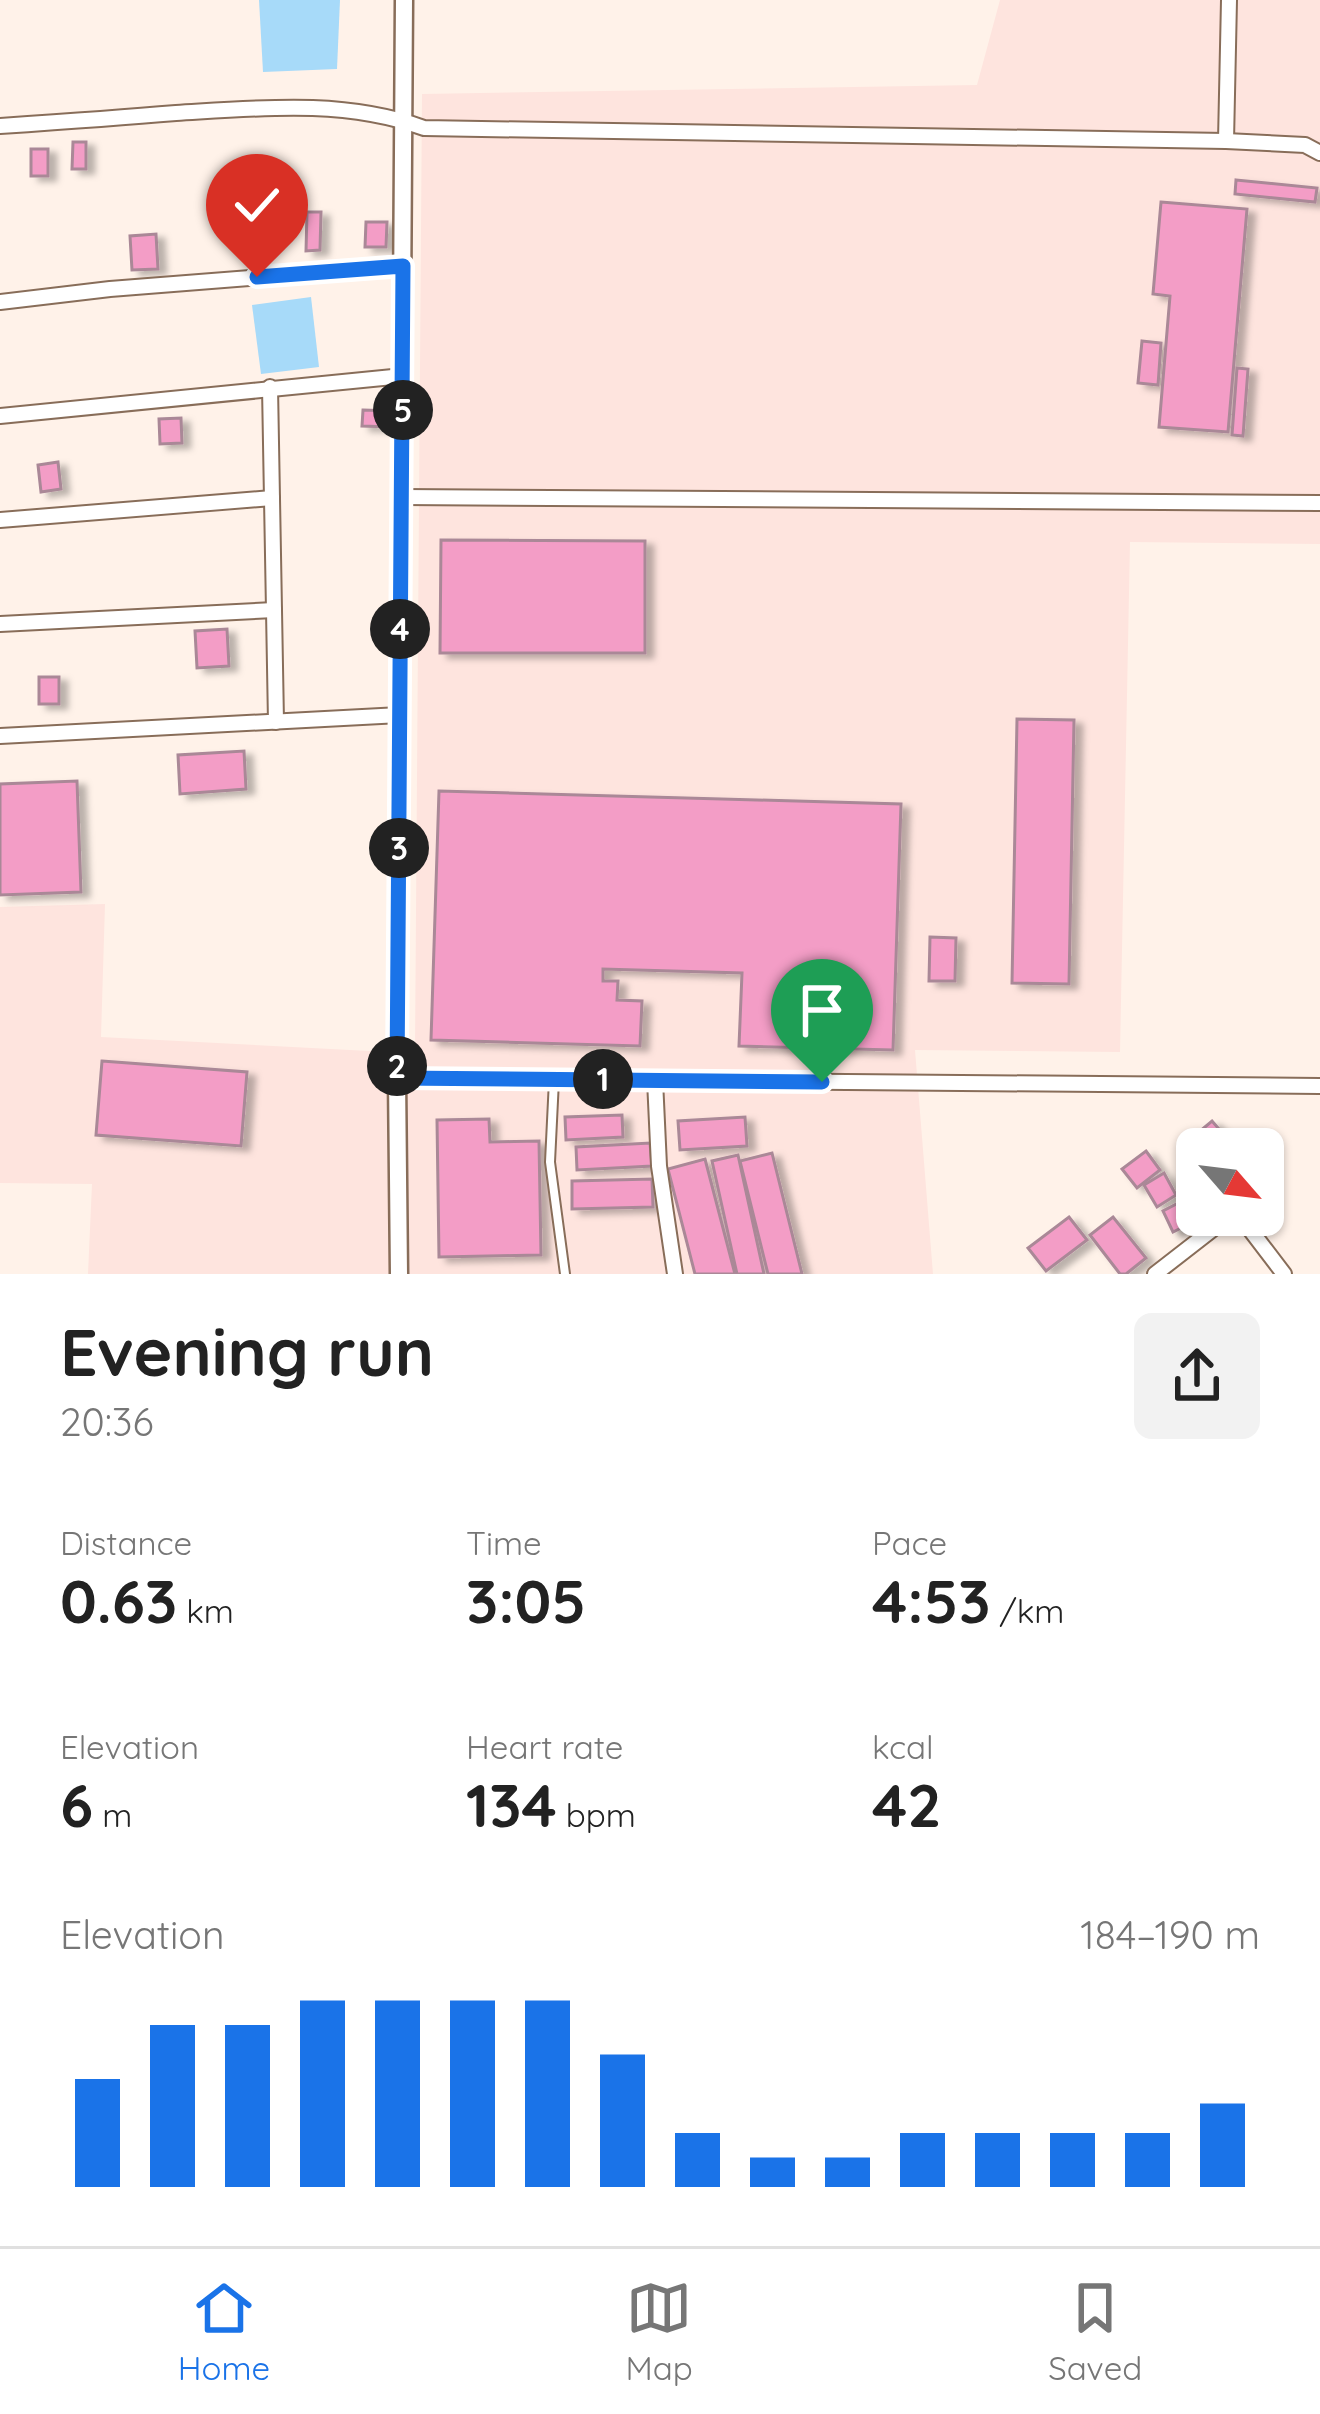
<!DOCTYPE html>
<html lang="en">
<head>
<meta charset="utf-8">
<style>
  body { margin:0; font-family:Quicksand,sans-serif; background:#f2f2f2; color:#222; height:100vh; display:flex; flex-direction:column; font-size:45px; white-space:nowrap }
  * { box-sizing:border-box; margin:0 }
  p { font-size:39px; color:#767676 }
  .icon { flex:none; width:66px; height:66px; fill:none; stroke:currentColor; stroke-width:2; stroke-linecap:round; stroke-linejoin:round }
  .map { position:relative; height:1274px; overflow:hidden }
  .drawer { display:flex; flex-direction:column; background:#fff; flex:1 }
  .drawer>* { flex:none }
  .needle { width:78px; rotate:118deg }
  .fabs { position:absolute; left:1176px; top:1128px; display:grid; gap:24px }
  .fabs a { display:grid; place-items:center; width:108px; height:108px; border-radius:18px; background:#fff; box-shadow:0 3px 9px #0004; font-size:60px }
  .pin { position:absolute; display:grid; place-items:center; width:102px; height:102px; color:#fff; margin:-123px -51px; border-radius:50% 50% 50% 0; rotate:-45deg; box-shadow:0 0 12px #0007 }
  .pin .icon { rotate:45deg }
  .km { position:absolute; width:60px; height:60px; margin:-30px; border-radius:50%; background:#222; color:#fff; font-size:33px; line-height:60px; text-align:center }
  .round { display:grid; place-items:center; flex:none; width:126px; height:126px; border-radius:18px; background:#f2f2f2 }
  .head { display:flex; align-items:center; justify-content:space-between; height:204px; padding:0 60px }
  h1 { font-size:66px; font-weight:700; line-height:90px }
  .figures { display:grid; grid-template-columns:repeat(3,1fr); gap:18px; height:204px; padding:12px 60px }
  .figures div { display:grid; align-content:center }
  .figures b { font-size:60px; font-weight:700 }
  .figures small { font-size:33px; font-weight:400 }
  .figures p { font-size:33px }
  .chart { height:336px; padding:24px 60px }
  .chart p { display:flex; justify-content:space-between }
  .chart svg { width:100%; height:216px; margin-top:12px; stroke:#1a73e8; stroke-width:6 }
  .menu { display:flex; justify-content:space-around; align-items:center; height:168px; border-top:3px solid #e0e0e0; background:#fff; font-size:33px; color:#767676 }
  .menu a { display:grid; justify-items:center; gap:6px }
  .menu .active { color:#1a73e8 }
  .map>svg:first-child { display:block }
  .industrial { fill:#fee4de }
  .water { fill:#a7daf9 }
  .building { fill:#f39dc6; stroke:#aa8897; stroke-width:3; filter:url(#shadow) }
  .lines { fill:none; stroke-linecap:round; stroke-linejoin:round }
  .service-casing { stroke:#886d59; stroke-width:12 }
  .minor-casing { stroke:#886d59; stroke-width:18 }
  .tertiary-casing { stroke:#886d59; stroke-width:21 }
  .service { stroke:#fff; stroke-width:8 }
  .minor { stroke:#fff; stroke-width:14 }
  .tertiary { stroke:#fff; stroke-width:16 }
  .route-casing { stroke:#fff; stroke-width:24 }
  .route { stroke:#1a73e8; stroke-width:15 }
</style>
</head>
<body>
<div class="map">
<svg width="1320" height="1274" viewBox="0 0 1320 1274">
  <defs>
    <filter id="shadow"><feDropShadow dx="8" dy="4.5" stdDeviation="3" flood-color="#0004"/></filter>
  </defs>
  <rect width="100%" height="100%" fill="#fff2e9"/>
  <!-- industrial -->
  <path class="industrial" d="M1000,0h320v544l-190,-2 -10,510 -205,-2 18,224h-845l4,-90 -92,-1v-276l105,-3 -4,133 268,14 46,-2 7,-955 555,-9z"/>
  <!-- water -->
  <g class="water">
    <path d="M259,0h81l-3,69 -74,3z"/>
    <path d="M311,297l8,70 -58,7 -9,-69z"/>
  </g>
  <!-- building -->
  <g class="building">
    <path d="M73,142h13v27h-14z"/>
    <rect x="31" y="149" width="17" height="27"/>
    <path d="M1236,180l81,8 -2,14 -80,-8z"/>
    <path d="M1161,202l86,7 -19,223 -69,-5 11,-131 -17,-2z"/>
    <path d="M307,212h14l-1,38 -14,1z"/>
    <path d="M366,222h21l-1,25h-21z"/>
    <path d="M156,234l2,35 -26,1 -2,-34z"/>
    <path d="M1142,341l19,2 -3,42 -20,-2z"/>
    <path d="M1237,368l11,1 -5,67 -11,-1z"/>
    <path d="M363,410l29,1 -1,16 -29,-1z"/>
    <path d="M181,418l1,25 -22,1 -1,-25z"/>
    <path d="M58,462l3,27 -20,3 -3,-27z"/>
    <path d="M441,540l204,1v112h-205z"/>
    <path d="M227,629l2,37 -32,2 -2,-37z"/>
    <rect x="39" y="677" width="20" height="27"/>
    <path d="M1017,719l57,1 -5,264 -57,-1z"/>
    <path d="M244,751l2,38 -66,5 -2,-39z"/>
    <path d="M77,781l4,111 -81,3v-111z"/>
    <path d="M439,791l462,13 -8,246 -154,-4 3,-73 -139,-4v12h15l-1,19 25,1 -2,45 -209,-6z"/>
    <path d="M930,937l26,1 -1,43h-26z"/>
    <path d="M102,1061l145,11 -6,74 -145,-11z"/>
    <path d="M622,1115l1,22 -57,3 -1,-23z"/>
    <path d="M745,1117l2,29 -67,4 -2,-29z"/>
    <path d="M489,1119l1,23 49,-1 2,114 -102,2 -2,-137z"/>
    <path d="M1212,1121l20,23 -6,5h-22l-11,-12z"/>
    <path d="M650,1143l2,23 -75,4 -1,-23z"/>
    <path d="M1146,1151l14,19 -23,18 -15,-19z"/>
    <path d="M772,1153l30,121h-34l-28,-113z"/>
    <path d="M738,1155l26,119h-27l-25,-113z"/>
    <path d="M705,1159l30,115h-40l-27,-105z"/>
    <path d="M1164,1173l12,22 -19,12 -13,-22z"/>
    <path d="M652,1179l1,28 -81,2v-28z"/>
    <path d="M1186,1199l11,21 -24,12 -10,-21z"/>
    <path d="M1069,1217l18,23 -41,31 -18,-23z"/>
    <path d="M1113,1217l33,41 -20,16h-6l-30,-39z"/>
  </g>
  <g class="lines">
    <defs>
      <path id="service" d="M554,1080l-4,82 15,112"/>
      <g id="minor">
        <path d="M0,126c59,-4 117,-8 176,-13 83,-5 168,-14 248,15l802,13 79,4 15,8"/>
        <path d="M1226,141l3,-141"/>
        <path d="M0,302l110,-13 293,-23"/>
        <path d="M270,387l6,335"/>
        <path d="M0,416l403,-40"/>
        <path d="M402,497l918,6"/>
        <path d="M0,520l272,-22"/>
        <path d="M0,624l274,-14"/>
        <path d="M0,736l400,-21"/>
        <path d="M397,1078l923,8"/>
        <path d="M655,1080l4,86 16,108"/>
        <path d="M1239,1215l45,59"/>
        <path d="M1155,1274l76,-59"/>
      </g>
      <path id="tertiary" d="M399,1274l-2,-196 7,-1078"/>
    </defs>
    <!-- service casing -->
    <use href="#service" class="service-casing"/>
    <!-- minor casing -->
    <use href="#minor" class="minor-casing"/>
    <!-- tertiary casing -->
    <use href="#tertiary" class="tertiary-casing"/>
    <!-- service -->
    <use href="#service" class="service"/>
    <!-- minor -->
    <use href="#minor" class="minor"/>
    <!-- tertiary -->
    <use href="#tertiary" class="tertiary"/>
  </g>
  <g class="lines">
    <defs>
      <path id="route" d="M257,277l146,-11 -6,812 425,4"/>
    </defs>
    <!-- route casing -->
    <use href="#route" class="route-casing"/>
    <!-- route -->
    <use href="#route" class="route"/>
  </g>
</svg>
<div class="fabs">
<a><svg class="needle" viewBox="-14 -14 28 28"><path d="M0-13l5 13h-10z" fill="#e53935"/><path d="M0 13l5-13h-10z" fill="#767676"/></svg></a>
</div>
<div class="pin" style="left:822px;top:1082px;background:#1e9e55"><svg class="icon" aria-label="arrive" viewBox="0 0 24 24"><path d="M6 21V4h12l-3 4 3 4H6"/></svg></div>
<div class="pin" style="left:257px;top:277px;background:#d93025"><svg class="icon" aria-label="check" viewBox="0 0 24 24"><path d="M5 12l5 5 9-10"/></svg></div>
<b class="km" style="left:603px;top:1079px">1</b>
<b class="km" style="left:397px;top:1066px">2</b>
<b class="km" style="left:399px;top:848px">3</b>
<b class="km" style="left:400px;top:629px">4</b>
<b class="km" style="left:403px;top:410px">5</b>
</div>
<section class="drawer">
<div class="head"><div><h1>Evening run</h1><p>20:36</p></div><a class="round"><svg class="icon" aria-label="share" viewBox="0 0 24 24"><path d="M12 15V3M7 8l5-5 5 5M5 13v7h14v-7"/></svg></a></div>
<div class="figures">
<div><p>Distance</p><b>0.63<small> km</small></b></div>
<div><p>Time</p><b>3:05</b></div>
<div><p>Pace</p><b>4:53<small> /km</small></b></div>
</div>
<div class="figures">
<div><p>Elevation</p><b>6<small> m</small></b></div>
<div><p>Heart rate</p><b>134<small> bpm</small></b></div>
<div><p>kcal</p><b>42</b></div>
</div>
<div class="chart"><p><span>Elevation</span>184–190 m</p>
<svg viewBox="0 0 160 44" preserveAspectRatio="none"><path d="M5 44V22M15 44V11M25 44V11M35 44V6M45 44V6M55 44V6M65 44V6M75 44V17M85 44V33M95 44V38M105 44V38M115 44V33M125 44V33M135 44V33M145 44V33M155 44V27"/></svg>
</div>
</section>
<nav class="menu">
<a class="active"><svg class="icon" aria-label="home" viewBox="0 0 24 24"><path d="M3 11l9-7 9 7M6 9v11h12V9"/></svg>Home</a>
<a><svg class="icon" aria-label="map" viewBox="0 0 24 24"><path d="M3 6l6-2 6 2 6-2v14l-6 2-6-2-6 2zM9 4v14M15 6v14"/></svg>Map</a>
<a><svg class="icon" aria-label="saved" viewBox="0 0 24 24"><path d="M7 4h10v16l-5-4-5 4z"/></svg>Saved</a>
</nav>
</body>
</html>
